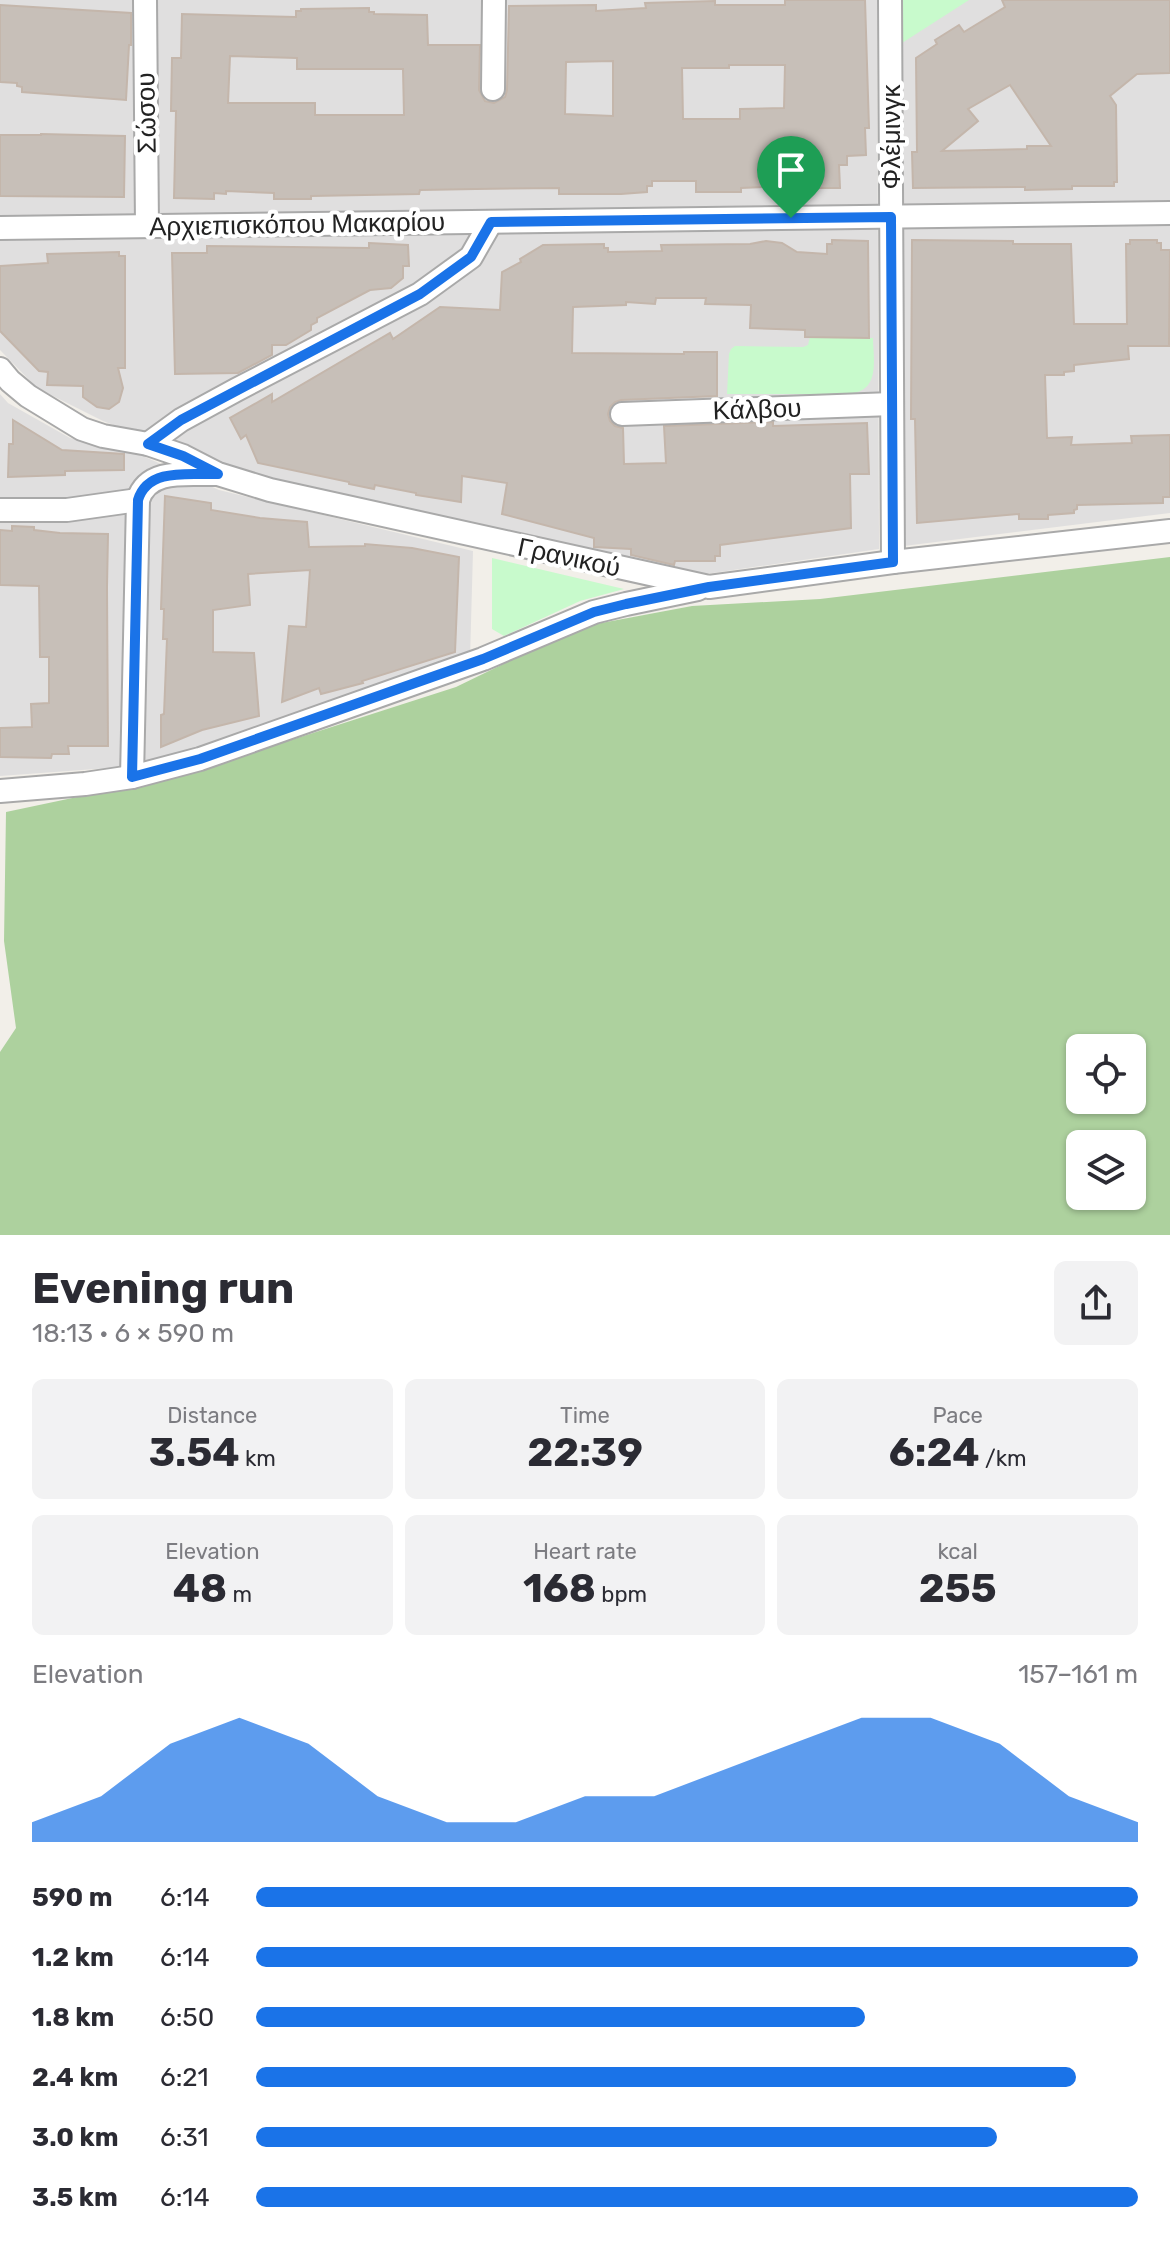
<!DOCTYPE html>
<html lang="en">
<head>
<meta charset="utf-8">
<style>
  body { margin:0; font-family:Rubik,sans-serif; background:#f2f2f3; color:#2b2b33; height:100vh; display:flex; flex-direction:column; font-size:30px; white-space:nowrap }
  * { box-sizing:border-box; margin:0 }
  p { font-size:26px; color:#7c7c81 }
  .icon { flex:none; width:44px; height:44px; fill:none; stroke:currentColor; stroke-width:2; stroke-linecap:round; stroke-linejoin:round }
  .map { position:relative; height:1235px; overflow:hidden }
  .sheet { display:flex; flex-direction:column; background:#fff; flex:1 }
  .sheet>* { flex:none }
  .buttons { position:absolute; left:1066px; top:1034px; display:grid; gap:16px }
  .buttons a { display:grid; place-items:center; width:80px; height:80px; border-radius:12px; background:#fff; box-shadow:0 2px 6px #0004; font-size:40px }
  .pin { position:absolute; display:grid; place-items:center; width:68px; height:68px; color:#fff; margin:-82px -34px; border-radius:50% 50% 50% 0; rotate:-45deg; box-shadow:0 0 8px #0007 }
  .pin .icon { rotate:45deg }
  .round { display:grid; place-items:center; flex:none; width:84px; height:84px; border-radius:12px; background:#f2f2f3 }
  .headline { display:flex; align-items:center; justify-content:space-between; height:136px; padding:0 32px }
  h1 { font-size:44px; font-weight:700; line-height:60px }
  .stats { display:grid; grid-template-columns:repeat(3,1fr); gap:12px; height:136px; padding:8px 32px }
  .stats div { display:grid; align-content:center; border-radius:12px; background:#f2f2f3; text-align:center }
  .stats b { font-size:40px; font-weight:700 }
  .stats small { font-size:22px; font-weight:400 }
  .stats p { font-size:22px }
  .chart { height:224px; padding:16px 32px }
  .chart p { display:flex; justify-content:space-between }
  .chart svg { width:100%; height:144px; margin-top:8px; fill:#1a73e8; opacity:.7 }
  ul { padding:0 32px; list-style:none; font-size:26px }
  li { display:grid; grid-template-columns:128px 96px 1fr; align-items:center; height:60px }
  li i { height:20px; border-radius:10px; background:#1a73e8 }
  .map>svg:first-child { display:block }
  .residential { fill:#e0dfdf }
  .forest { fill:#add19e; fill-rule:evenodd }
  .park { fill:#c8facc }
  .building { fill:#c7bfb8; stroke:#c4b6ab; stroke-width:2; fill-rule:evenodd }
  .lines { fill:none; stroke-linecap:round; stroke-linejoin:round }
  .minor-casing { stroke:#a9a9a9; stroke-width:26 }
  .minor { stroke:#fff; stroke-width:22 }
  .route-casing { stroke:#fff; stroke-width:16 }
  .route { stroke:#1a73e8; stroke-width:10 }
  .labels { text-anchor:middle; stroke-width:8; stroke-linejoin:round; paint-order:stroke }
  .street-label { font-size:26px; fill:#222; stroke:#fff }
</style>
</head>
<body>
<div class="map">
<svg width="1170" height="1235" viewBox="0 0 1170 1235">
  <rect width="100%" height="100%" fill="#f2efe9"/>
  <!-- residential -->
  <g class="residential">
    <path d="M0,0h877l2,549 -180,26 -466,-104 -130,-50 -66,-33 -37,-38z"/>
    <path d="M901,0h269v513l-266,33z"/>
    <path d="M0,394l8,9 62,35 73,18 76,34 254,61 -3,108 -320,106 -150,11z"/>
  </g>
  <!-- forest -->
  <path class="forest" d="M1170,557v678h-1170v-183l16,-24 -12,-87 2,-129 128,-27 123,-34 199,-64 124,-60 112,-21 128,-7zM1080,1048h52v52h-52zM1080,1144h52v52h-52z"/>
  <!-- park -->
  <g class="park">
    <path d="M900,0h69l-67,43z"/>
    <path d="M810,337l63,1c0,14 5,40 -8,50 -4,4 -12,5 -18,6h-120l2,-40 2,-5 4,-3 68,1 5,-2z"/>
    <path d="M492,558l132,31 -44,12 -76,35 -12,-7z"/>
  </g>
  <!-- building -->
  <g class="building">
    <path d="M785,0h80l4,128h-4l1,27 -19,1v9h-8l1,23h-50v-2l-49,2v4h-45v-11h-44v5h-5v6l-26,2h-62v-6l-83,1 -56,1 -1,4 -108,2v3h-37v-6l-48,-2v3l-12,-1v6l-40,-1 2,-87h-5l1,-53h9l1,-44 114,3v-6h5v-2l68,-1v4h5v2l53,1 1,30h52l-1,45 6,11 9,2 11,-6 2,-7 2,-84 87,-1v6l50,-3 -1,-5 70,-2v4h70zM230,56l67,2v11h106l1,46h-89v-12h-87zM613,61v55l-48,-2 1,-52zM729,65h56l-1,43 -44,1v10h-57l-1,-51h47z"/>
    <path d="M1002,0h168v73l-33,1 -27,22 6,9 1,77h-3v4h-42v3l-47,1v-3l-112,1 -1,-36h5l-1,-94 21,-14 -2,-4 24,-15 5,7 41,-25zM1010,85l41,61h-24v3l-85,2 36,-30 -10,-12z"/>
    <path d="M0,5l131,8v32h-2l-3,55 -104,-8v-5l-5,-1v-3l-17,-1z"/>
    <path d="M41,134l84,2 -1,61 -124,-1v-61h41z"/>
    <path d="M832,240l36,1 1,97 -64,-1v-7l-55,-2 1,-23 -46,-1 1,-6h-50l-1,6 -29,-2v3l-53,2 -1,46 112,1v-2h33v44l-96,4 -6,2 -5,5 -2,7 2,7 5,5 8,2 1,36 42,-1 -2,-37 109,-4v4l94,-3 2,51h-19l1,54 -131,17v11h-5v5h-40l-1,4 -43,-10v-6l-37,-2v-9l-92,-24 5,-31 -45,-7 -1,26 -45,-7v-2l-41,-8 -1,4 -25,-5v-2l-91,-19 -12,-28 -5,4 -11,-21 42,-24v8l118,-69 3,6 47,-32 60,3 2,-38 19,-10 -1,-3 23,-14 61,-1v4h4v4l54,-1 -1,-6 89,-1 16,-3 16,2 15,9 30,2v-10h5z"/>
    <path d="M912,240l101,1v3h58l3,80h53l-1,-80h4v-4h27v3h4v7h9l-1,96h-41l1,13 -55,6v6l-10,1v3h-19l2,63 25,-1 -1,8 61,-2 -1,-7 39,-1v62h-7v6l-86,2v4l-3,1v3l-26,2v4h-29v-5l-102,9 -2,-104h-4z"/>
    <path d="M369,243l39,2 1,21h-6v12l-12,10 -21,2 -53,28v4l-6,3v5l-25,15h-14v10l-34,18 -63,1 -3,-121h35v-7l162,2z"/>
    <path d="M119,252v4h6v112h-7l5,20 -4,14 -10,7 -12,-2 -14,-10v-11l-36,-1 1,-13 -9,-1 -39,-40v-65l48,-3 -1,-9z"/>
    <path d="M13,420l49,30 62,4v16l-59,1v4l-57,2 1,-33h4z"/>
    <path d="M165,496l46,7v7l49,8 47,4 2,25 56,-1v-2l47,4 47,9 -4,95 -93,29 1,2 -42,11 -2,-6 -37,14 7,-76 17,1 4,-57 -62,4 2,31 -37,5v42l41,1 5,63 -57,14 -41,17v-32l3,-1 3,-75h-4l1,-30h-3z"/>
    <path d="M12,526l22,1v3l26,3 48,1 -1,54 1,158h-40l1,8h-17l-1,4 -51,-1v-29l32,-1 -1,-23 18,-1v-46h-9l-1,-71 -39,-1v-55l12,1z"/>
  </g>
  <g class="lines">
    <defs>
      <g id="minor">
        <path d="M145,0l2,226"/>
        <path d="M890,0l3,562"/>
        <path d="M493,89l1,-89"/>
        <path d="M0,228l1170,-15"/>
        <path d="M0,369l10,12 18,15 54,33 21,7 45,8 35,12 35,18 52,16 439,97 184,-25 277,-31"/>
        <path d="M622,414l270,-10"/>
        <path d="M148,444l33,-24 55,-30 184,-96 51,-37 20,-35"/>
        <path d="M0,510h67l71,-10"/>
        <path d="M132,777l6,-277c10,-33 51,-25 79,-26"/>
        <path d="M0,791l85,-7 47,-7 68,-18 283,-100 111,-47 32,-8 72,-15"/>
      </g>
    </defs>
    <!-- minor casing -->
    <use href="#minor" class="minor-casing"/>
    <!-- minor -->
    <use href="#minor" class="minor"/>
  </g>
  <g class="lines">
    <defs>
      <path id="route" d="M891,217l2,345 -184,25 -83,17 -32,8 -111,47 -283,100 -68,18 6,-277c10,-33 52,-25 80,-26l-35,-18 -35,-12 33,-24 239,-126 51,-37 20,-35z"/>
    </defs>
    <!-- route casing -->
    <use href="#route" class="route-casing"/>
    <!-- route -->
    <use href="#route" class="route"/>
  </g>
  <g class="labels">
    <!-- street labels -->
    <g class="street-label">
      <text transform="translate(146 113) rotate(-91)" y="9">Σώσου</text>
      <text transform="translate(891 137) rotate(-90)" y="9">Φλέμινγκ</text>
      <text transform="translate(297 224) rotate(-1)" y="9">Αρχιεπισκόπου Μακαρίου</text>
      <text transform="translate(757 409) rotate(-2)" y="9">Κάλβου</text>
      <text transform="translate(569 557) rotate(12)" y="9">Γρανικού</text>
    </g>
  </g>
</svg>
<div class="buttons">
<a><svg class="icon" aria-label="locate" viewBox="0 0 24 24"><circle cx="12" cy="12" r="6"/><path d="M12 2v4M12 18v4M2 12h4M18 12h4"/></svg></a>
<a><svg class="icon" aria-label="layers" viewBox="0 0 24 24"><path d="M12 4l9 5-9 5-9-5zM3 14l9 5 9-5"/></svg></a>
</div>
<div class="pin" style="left:791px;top:218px;background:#1e9e55"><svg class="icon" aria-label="arrive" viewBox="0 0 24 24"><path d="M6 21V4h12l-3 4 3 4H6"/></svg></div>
</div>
<section class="sheet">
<div class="headline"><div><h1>Evening run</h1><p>18:13 · 6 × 590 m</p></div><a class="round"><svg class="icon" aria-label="share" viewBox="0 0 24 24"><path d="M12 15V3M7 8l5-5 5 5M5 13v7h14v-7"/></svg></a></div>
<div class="stats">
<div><p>Distance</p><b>3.54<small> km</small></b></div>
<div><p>Time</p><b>22:39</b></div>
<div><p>Pace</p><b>6:24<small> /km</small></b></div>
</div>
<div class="stats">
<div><p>Elevation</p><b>48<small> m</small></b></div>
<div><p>Heart rate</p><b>168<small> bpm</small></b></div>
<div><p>kcal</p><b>255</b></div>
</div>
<div class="chart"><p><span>Elevation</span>157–161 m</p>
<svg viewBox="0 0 160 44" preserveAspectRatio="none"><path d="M0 44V38L10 30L20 14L30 6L40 14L50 30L60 38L70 38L80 30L90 30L100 22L110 14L120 6L130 6L140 14L150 30L160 38V44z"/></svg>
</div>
<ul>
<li><b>590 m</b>6:14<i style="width:100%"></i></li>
<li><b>1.2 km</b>6:14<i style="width:100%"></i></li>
<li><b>1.8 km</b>6:50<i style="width:69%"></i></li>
<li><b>2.4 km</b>6:21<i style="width:93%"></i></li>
<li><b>3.0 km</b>6:31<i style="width:84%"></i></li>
<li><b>3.5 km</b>6:14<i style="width:100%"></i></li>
</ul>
</section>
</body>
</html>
